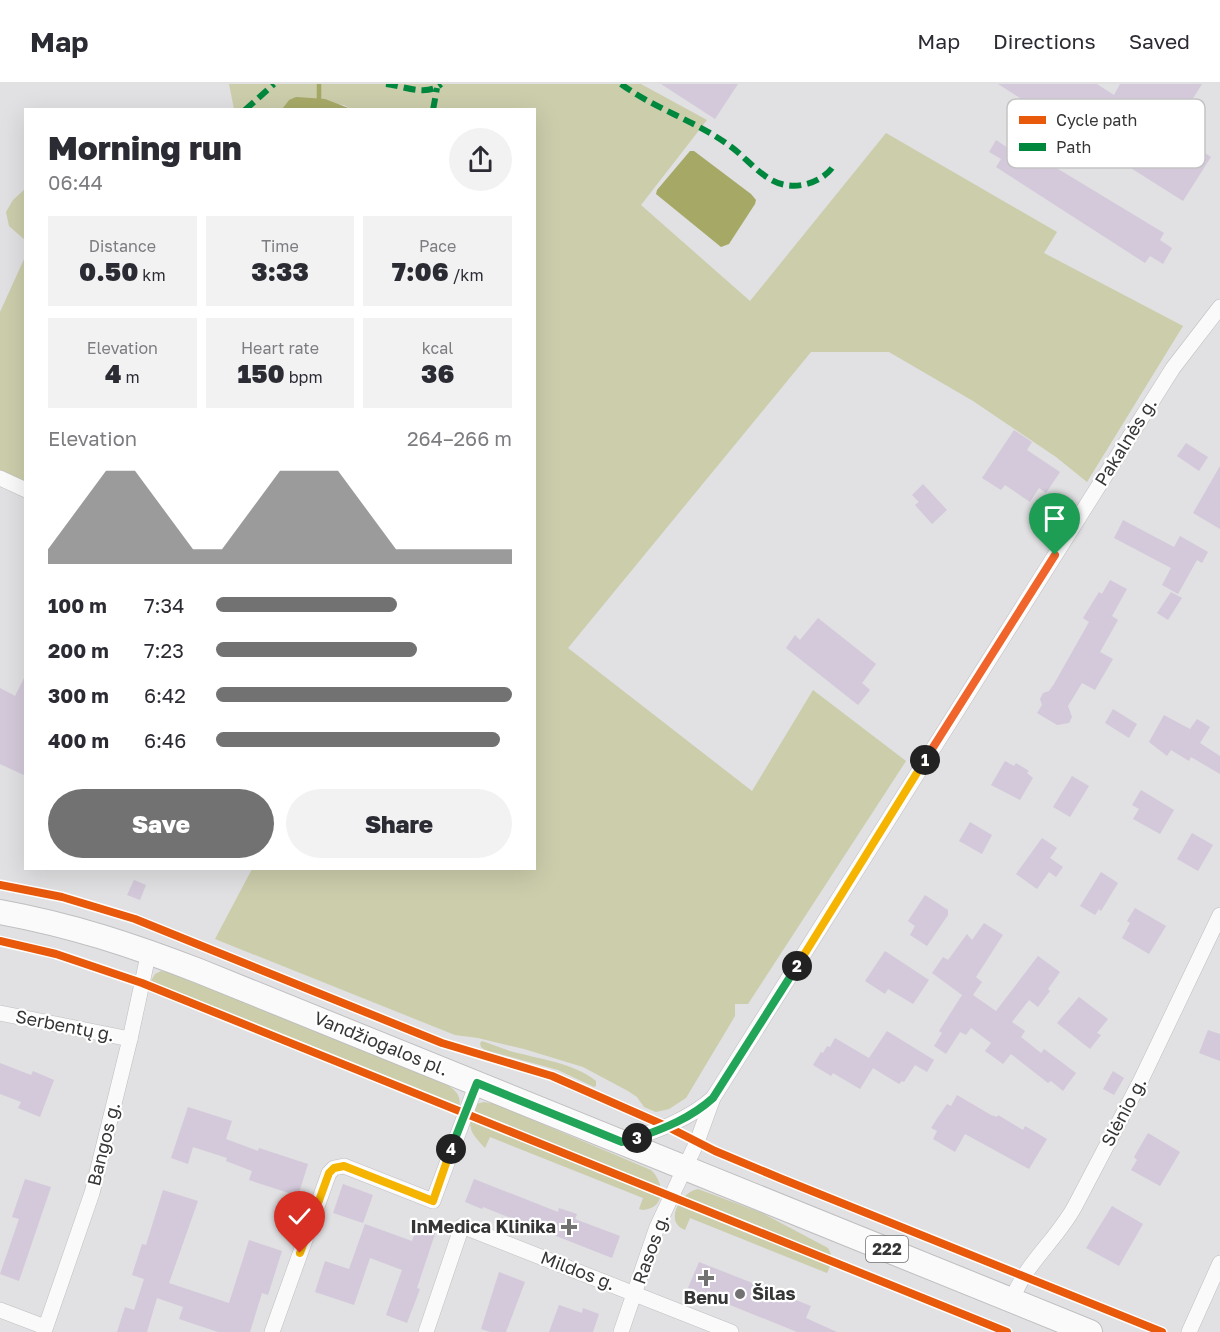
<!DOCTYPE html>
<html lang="en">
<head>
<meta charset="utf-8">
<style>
  body { margin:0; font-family:"Golos Text",sans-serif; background:#f2f2f3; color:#2b2b33; height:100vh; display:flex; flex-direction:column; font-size:22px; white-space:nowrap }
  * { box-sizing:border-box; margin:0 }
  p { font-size:20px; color:#7c7c81 }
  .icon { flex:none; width:33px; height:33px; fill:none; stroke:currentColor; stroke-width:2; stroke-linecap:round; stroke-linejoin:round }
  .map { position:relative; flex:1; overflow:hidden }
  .panel { position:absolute; left:24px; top:24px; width:512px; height:762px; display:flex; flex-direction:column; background:#fff; border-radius:0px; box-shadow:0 6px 24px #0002 }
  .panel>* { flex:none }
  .pin { position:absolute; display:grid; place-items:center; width:51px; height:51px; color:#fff; margin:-62px -26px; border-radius:50% 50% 50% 0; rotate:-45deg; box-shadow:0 0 6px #0007 }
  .pin .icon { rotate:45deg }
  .km { position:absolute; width:30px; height:30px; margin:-15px; border-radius:50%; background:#222; color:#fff; font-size:16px; line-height:30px; text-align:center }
  .round { display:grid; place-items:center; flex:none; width:63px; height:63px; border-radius:32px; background:#f2f2f3 }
  .headline { display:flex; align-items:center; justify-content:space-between; height:102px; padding:0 24px }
  h1 { font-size:33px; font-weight:800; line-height:45px }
  .stats { display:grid; grid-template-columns:repeat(3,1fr); gap:9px; height:102px; padding:6px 24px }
  .stats div { display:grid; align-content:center; border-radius:0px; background:#f2f2f3; text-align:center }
  .stats b { font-size:26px; font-weight:800 }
  .stats small { font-size:16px; font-weight:400 }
  .stats p { font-size:16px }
  .chart { height:168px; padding:12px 24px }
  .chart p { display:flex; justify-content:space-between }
  .chart svg { width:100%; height:108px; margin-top:6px; fill:#727273; opacity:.7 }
  .primary-button { display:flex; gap:12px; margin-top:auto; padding:12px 24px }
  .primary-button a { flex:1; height:69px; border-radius:36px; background:#727273; color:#fff; font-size:24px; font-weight:800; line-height:69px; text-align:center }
  .primary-button a+a { background:#f2f2f3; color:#2b2b33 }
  ul { padding:0 24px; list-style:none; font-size:20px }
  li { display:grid; grid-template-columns:96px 72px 1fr; align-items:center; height:45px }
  li i { height:15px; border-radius:8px; background:#727273 }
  header { display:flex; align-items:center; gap:36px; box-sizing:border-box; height:84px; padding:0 30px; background:#fff; border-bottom:2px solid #e1e1e2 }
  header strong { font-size:28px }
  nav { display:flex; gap:33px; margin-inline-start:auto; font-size:21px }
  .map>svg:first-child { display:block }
  .green { fill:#cbcdab }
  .water { fill:#a6a966 }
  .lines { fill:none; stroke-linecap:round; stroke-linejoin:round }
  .stream { stroke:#a6a966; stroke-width:4.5 }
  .building { fill:#d3c9da }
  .minor-casing { stroke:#bfbec0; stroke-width:16 }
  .primary-casing { stroke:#bfbec0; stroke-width:26 }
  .minor { stroke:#fafafb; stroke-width:15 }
  .primary { stroke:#fafafb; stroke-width:24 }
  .quiet { stroke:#00873e; stroke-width:6; stroke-dasharray:12 6; stroke-linecap:butt }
  .cycleway-casing { stroke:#fff; stroke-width:11 }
  .cycleway { stroke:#e8590c; stroke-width:8 }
  .split-1-casing { stroke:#fff; stroke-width:12 }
  .split-2-casing { stroke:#fff; stroke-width:12 }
  .split-3-casing { stroke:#fff; stroke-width:12 }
  .split-4-casing { stroke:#fff; stroke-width:12 }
  .split-5-casing { stroke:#fff; stroke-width:12 }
  .split-1 { stroke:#f0652b; stroke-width:8 }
  .split-2 { stroke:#f5b400; stroke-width:8 }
  .split-3 { stroke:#22a559; stroke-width:8 }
  .split-4 { stroke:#22a559; stroke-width:8 }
  .split-5 { stroke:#f5b400; stroke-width:8 }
  .poi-dot { fill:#727273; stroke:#fff; stroke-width:2 }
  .labels { text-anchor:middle; stroke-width:4.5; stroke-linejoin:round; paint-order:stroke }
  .shield { fill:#fff; stroke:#727273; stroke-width:1.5 }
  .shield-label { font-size:16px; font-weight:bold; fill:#363637 }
  .street-label { font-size:18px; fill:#363637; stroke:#fff }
  .poi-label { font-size:18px; font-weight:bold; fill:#363637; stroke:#fff; text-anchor:end }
  .key { fill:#fff; stroke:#c3c3c3; stroke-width:1.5 }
  .key-label { font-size:16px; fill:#363637 }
</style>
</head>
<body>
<header>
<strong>Map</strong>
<nav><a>Map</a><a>Directions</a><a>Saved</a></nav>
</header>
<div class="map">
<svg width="1220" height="1248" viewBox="0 0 1220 1248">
  <rect width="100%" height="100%" fill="#e1e0e2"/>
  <!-- green -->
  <g class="green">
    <path d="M229,0h412l66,36 -66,85 109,96 136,-168 171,99 -13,21 139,73 -96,156 -31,-25 -43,-29 -40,-27 -84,-49h-78l-243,296 184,143 61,-101 93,71 -158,243h-13v12l-49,82 -17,11 -13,3 -12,-5 -7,-10 -9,-6 -45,-24 -59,-18 -46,-11 -23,-3 -240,-96 37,-70 282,-1v-758l-183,-1 -7,-4 -55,-5 -7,9h-48z"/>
    <path d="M25,105v51l-16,-14 -3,-14 7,-12z"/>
    <path d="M25,173v233l-25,-12v-166z"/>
    <path d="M161,887l11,2 274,111c11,7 17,14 12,27l-307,-130 4,-7z"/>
    <path d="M482,957c10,3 18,7 28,10 28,8 62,11 86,30v5l-2,1 -36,-17 -73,-20 -4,-3 -1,-4z"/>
    <path d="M484,1018l11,2 156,66c14,13 15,38 -8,40l-4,-1 4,-11 -153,-61 -5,11c-17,-18 -18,-21 -9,-44z"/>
    <path d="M698,1105l64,24 66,35 3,6 -5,6 6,2 -5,11 -137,-55 -5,12c-22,-8 -4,-38 13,-41z"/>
  </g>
  <!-- water -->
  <g class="water">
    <path d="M296,13l29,2 26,10h-69l7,-9z"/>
    <path d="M690,67h4l4,3 53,40 5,6 -1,4 -26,40 -8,3 -65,-53 1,-4z"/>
  </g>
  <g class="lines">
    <!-- stream -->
    <path class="stream" d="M319,15v-15"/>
  </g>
  <!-- building -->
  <g class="building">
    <path d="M661,0h77l-23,35z"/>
    <path d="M998,0h99l17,11 6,-11h82l-30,48 39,25 -28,44z"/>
    <path d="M996,56l12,8 4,-7 152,92 -4,7 12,8 -9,16 -13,-8 -5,7 -149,-96 5,-8 -12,-7z"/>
    <path d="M1014,346l18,12 -5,8 33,22 -14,21 -7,-5 -9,14 -25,-17 -4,5 -19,-12z"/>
    <path d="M1186,359l22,14 -9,14 -22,-15z"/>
    <path d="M1220,382v63l-27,-16z"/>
    <path d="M923,400l24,26 -15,14 -17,-19 4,-3 -7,-7z"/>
    <path d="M1123,436l51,27 6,-11 28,16 -6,11 -5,-3 -19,34 -16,-9 9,-17 -57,-30z"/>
    <path d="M1110,496l17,9 -15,27 6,4 -18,32 13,7 -18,31 -13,-7 -14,23 4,11 -3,6 -12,2 -20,-12 5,-8 -2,-6 3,-6 6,-2 5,-7 35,-62 -6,-4 16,-26 3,2z"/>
    <path d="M1171,508l11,6 -14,22 -11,-7z"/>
    <path d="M818,534l58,46 -14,19 8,7 -12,15 -72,-57 9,-13 5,5z"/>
    <path d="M26,590v102l-26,-12v-76l15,8z"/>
    <path d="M1113,625l24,15 -8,14 -24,-15z"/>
    <path d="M1164,631l26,14 7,-10 13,8 -10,16 20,13v18l-29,-17 -2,4 -18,-11 -4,6 -18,-14z"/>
    <path d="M1005,677l9,5 2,-3 13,8 -2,2 6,5 -13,22 -29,-15z"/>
    <path d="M1072,692l17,10 -19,31 -17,-10z"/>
    <path d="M1141,706l33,20 -14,24 -27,-15 6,-10 -7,-4z"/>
    <path d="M970,738l22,13 -10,19 -23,-13z"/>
    <path d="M1192,749l21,12 -15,26 -21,-12z"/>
    <path d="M1042,754l15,10 -7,10 13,9 -7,10 -7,-5 -12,17 -21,-15z"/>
    <path d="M1101,788l17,11 -17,28 -2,-2 -4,6 -15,-9z"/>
    <path d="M134,796l12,5 -6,15 -13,-5z"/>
    <path d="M925,811l23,15v5l-21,31 -17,-11 5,-9 -7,-5z"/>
    <path d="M1135,824l31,18 -17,28 -27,-16 8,-15 -3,-2z"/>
    <path d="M984,839l19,12 -27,42 6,5 -9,13 23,16 42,-55 22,16 -12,17 2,2 -12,16 -9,-7 -17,22 13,9 -4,6 20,16 3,-4 32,24 -13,18 -12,-10 -3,2 -37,-29 -8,10 -18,-13 6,-8 -20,-15 -5,7 -6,-3 -14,22 -12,-8 8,-13 -3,-2 23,-36 -30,-22 11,-16 5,3 19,-26 5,6z"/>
    <path d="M885,867l44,29 -16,24 -25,-15 -3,5 -20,-13z"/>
    <path d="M1079,913l29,22 -11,14 4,2 -11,14 -33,-26z"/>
    <path d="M1208,946l12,4v27l-21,-8z"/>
    <path d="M887,947l47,29 -7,12 -12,-7 -11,17 -2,-1 -3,3 -26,-16 -13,21 -27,-16 -2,3 -18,-11 8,-13 2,1 4,-7 3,1 5,-9 34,20z"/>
    <path d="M0,979l31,12 2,-4 21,9 -14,37 -22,-9 3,-6 -21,-8z"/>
    <path d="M1113,987l11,7 -10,17 -11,-6z"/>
    <path d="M957,1011l34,20 6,2 1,-2 25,15 2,-4 22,13 -18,30 -64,-35 -10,18 -22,-13 4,-8 -6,-3 5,-8 11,-16 4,2z"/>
    <path d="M188,1023l44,14 -6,18 32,12 1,-3 49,16 -10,32 -49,-16 3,-9 -26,-10 1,-3 -34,-11 -5,17 -17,-6z"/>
    <path d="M1148,1049l32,19 -20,34 -29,-16 6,-10 -3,-3z"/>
    <path d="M25,1095l26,8 -32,94 -19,-7 19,-55 -7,-2z"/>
    <path d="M474,1095l84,33 1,-4 18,6 -2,5 45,17 -8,22 -129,-51 -1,2 -17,-7z"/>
    <path d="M343,1100l30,11 -10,28 -30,-10z"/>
    <path d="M163,1106l35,11 -29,82 60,20 20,-63 33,11 -14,44 -6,-2 -12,39h-32l-39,-13 4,-12 -26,-9 -10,34h-30l8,-25 9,3 10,-31 -12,-4 10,-31 4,1z"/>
    <path d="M1112,1122l31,18 -24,42 -33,-18z"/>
    <path d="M419,1137l18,7 -20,60 3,1 -13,34 -21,-8 16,-45 -32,-12 -16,47 -39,-13 10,-31 24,8 16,-45 47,17z"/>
    <path d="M699,1178l112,44 -5,12 31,14h-40l-109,-44z"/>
    <path d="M499,1188l26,10 -19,50h-16l-9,-3z"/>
    <path d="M559,1221l23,8 1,-5 16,6 -6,18h-44z"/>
  </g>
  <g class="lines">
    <defs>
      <g id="minor">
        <path d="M0,394l26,12"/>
        <path d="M0,929l130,26"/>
        <path d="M623,1058c32,-11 64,-21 90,-44"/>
        <path d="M1012,1216c14,-38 44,-59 63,-94l66,-126 79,-165"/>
        <path d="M0,1226l45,17"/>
        <path d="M44,1248l48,-139 38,-154 19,-88"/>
        <path d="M272,1248l57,-159 5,-5 10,-2 89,35 44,-118"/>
        <path d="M426,1248l36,-106 269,106"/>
        <path d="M621,1248l36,-105 40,-85 16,-44 460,-730 47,-61"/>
        <path d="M1189,1248l31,-69"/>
      </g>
      <path id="primary" d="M0,828c71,13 132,33 199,59l891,361"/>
    </defs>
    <!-- minor casing -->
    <use href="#minor" class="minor-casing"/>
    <!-- primary casing -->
    <use href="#primary" class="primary-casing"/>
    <!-- minor -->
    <use href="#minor" class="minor"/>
    <!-- primary -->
    <use href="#primary" class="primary"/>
    <!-- quiet -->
    <g class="quiet">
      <path d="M386,0c18,2 41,13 55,0"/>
      <path d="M621,0c34,25 75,37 109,62 17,12 34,36 56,39 17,3 36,-4 46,-17"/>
      <path d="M245,26l29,-26"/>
      <path d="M433,26l4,-22"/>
    </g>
    <defs>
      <g id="cycleway">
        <path d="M0,801l62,12 73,22 307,124 110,33 116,51 47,24 67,28 380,153"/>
        <path d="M0,857l56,13 86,29 865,349"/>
      </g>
    </defs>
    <!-- cycleway casing -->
    <use href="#cycleway" class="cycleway-casing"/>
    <!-- cycleway -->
    <use href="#cycleway" class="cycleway"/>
  </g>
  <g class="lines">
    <defs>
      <path id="split-1" d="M925,676l130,-205"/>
      <path id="split-2" d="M797,882l128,-206"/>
      <path id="split-3" d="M637,1054c28,-10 54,-20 76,-40l84,-132"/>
      <path id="split-4" d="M451,1065l26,-66 145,59 15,-4"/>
      <path id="split-5" d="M300,1169l29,-80 5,-5 10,-2 89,35 18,-52"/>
    </defs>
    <!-- split-1 casing -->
    <use href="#split-1" class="split-1-casing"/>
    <!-- split-2 casing -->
    <use href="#split-2" class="split-2-casing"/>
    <!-- split-3 casing -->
    <use href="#split-3" class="split-3-casing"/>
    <!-- split-4 casing -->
    <use href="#split-4" class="split-4-casing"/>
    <!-- split-5 casing -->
    <use href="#split-5" class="split-5-casing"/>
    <!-- split-1 -->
    <use href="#split-1" class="split-1"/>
    <!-- split-2 -->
    <use href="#split-2" class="split-2"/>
    <!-- split-3 -->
    <use href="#split-3" class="split-3"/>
    <!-- split-4 -->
    <use href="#split-4" class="split-4"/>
    <!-- split-5 -->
    <use href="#split-5" class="split-5"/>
  </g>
  <!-- markers -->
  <g class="poi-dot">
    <path d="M566 1134h6v6h6v6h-6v6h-6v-6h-6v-6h6z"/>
    <path d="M703 1185h6v6h6v6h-6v6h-6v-6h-6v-6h6z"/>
    <circle cx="740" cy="1210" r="6"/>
  </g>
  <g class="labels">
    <!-- shield labels -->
    <rect class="shield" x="866" y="1152" width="42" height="26" rx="4.5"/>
    <g class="shield-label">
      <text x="887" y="1171">222</text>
    </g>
    <!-- street labels -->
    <g class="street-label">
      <text transform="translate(1126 358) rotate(-58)" y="6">Pakalnės g.</text>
      <text transform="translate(65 942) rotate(11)" y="6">Serbentų g.</text>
      <text transform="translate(381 960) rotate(22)" y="6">Vandžiogalos pl.</text>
      <text transform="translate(1124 1028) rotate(-62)" y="6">Slėnio g.</text>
      <text transform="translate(104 1060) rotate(-76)" y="6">Bangos g.</text>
      <text transform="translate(651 1165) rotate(-70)" y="6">Rasos g.</text>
      <text transform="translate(578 1187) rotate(21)" y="6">Mildos g.</text>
    </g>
    <!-- poi labels -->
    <g class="poi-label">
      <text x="556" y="1149">InMedica Klinika</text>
      <text x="752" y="1216" text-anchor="start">Šilas</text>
      <text x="706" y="1220" text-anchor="middle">Benu</text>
    </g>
  </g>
  <!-- legend -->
  <rect x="1007" y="15" width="198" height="69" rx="9" class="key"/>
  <rect x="1019" y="32" width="27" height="8" fill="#e8590c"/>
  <rect x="1019" y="59" width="27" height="8" fill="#00873e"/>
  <g class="key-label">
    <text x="1056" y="42">Cycle path</text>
    <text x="1056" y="69">Path</text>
  </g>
</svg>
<div class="pin" style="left:1055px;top:471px;background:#1e9e55"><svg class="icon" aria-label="arrive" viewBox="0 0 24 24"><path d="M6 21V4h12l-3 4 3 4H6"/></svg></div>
<div class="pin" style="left:300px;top:1169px;background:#d93025"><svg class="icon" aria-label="check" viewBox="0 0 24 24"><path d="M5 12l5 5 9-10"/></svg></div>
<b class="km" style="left:925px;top:676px">1</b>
<b class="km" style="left:797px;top:882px">2</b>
<b class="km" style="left:637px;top:1054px">3</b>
<b class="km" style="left:451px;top:1065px">4</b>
<section class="panel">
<div class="headline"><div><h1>Morning run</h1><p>06:44</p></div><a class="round"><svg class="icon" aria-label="share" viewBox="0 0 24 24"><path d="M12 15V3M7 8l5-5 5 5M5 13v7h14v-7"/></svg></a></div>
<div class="stats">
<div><p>Distance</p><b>0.50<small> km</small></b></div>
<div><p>Time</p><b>3:33</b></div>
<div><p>Pace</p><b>7:06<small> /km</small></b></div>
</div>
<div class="stats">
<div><p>Elevation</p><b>4<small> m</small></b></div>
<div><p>Heart rate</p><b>150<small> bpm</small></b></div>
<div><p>kcal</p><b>36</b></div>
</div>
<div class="chart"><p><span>Elevation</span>264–266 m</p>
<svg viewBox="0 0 160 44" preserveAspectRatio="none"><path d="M0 44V38L10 22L20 6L30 6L40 22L50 38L60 38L70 22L80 6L90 6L100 6L110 22L120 38L130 38L140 38L150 38L160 38V44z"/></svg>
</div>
<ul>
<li><b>100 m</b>7:34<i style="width:61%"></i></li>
<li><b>200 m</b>7:23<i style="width:68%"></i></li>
<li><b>300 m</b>6:42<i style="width:100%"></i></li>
<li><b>400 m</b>6:46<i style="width:96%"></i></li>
</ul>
<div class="primary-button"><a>Save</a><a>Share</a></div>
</section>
</div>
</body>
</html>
